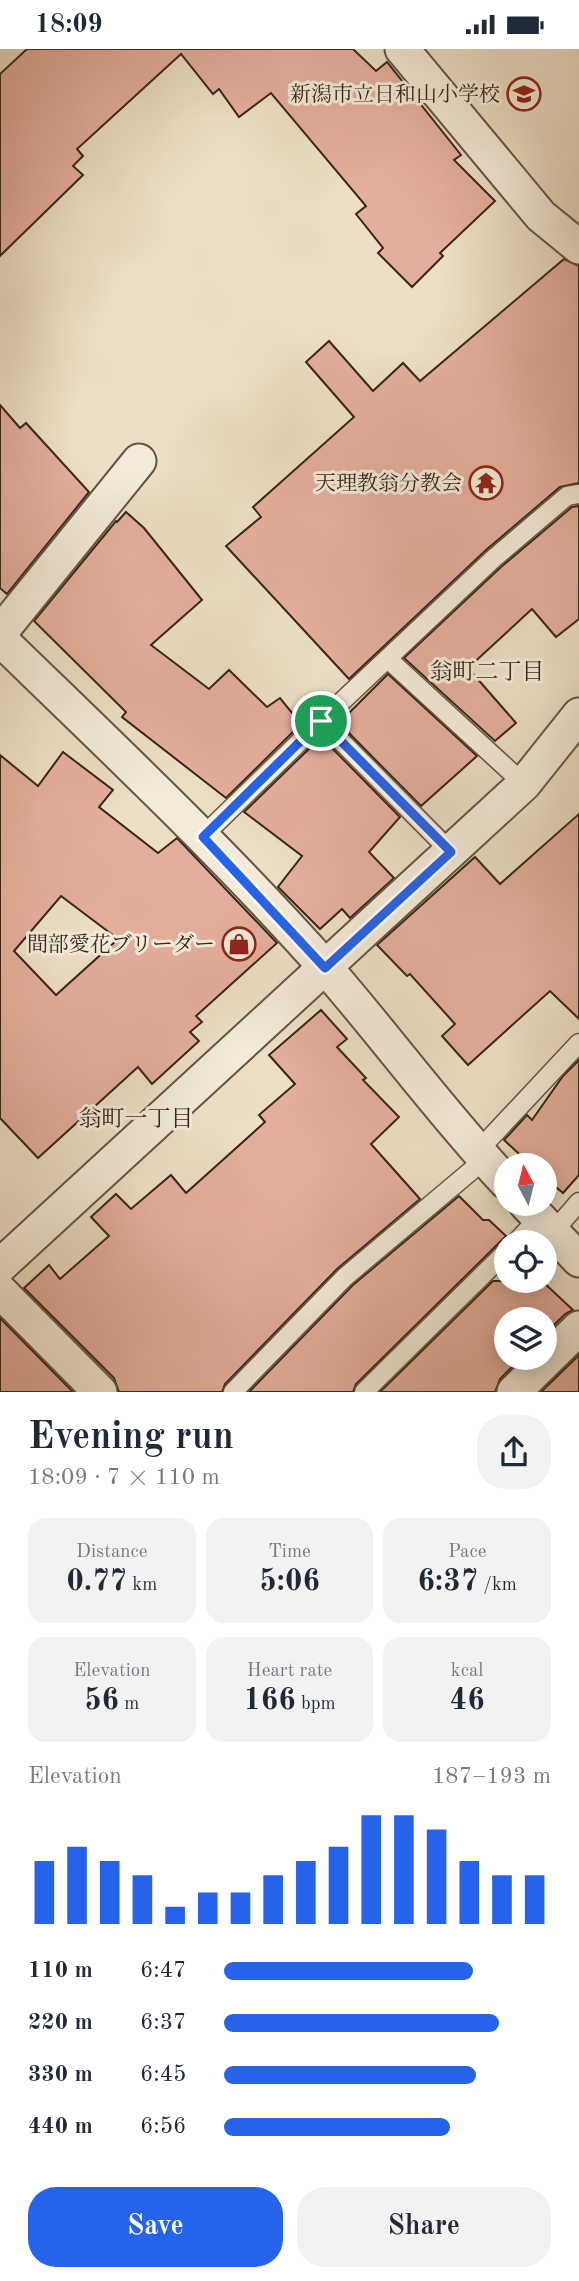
<!DOCTYPE html>
<html lang="en">
<head>
<meta charset="utf-8">
<style>
  body { margin:0; font-family:"Old Standard TT","Noto Serif JP",serif; background:#f2f2f3; color:#1f2937; height:100vh; display:flex; flex-direction:column; font-size:26px; white-space:nowrap }
  * { box-sizing:border-box; margin:0 }
  p { font-size:23px; color:#747a83 }
  .icon { flex:none; width:38px; height:38px; fill:none; stroke:currentColor; stroke-width:2; stroke-linecap:round; stroke-linejoin:round }
  .map { position:relative; height:1343px; overflow:hidden }
  .side { display:flex; flex-direction:column; background:#fff; flex:1 }
  .side>* { flex:none }
  .needle { width:46px; rotate:353deg }
  .controls { position:absolute; left:494px; top:1104px; display:grid; gap:14px }
  .controls a { display:grid; place-items:center; width:63px; height:63px; border-radius:50%; background:#fff; box-shadow:0 4px 18px #0003; font-size:35px }
  .pin { position:absolute; display:grid; place-items:center; width:60px; height:60px; color:#fff; margin:-30px; border:4px solid #fff; border-radius:50%; box-shadow:0 2px 7px #0007 }
  .round { display:grid; place-items:center; flex:none; width:74px; height:74px; border-radius:28px; background:#f2f2f3 }
  .head { display:flex; align-items:center; justify-content:space-between; height:119px; padding:0 28px }
  h1 { font-size:38px; font-weight:600; line-height:52px }
  .stats { display:grid; grid-template-columns:repeat(3,1fr); gap:10px; height:119px; padding:7px 28px }
  .stats div { display:grid; align-content:center; border-radius:18px; background:#f2f2f3; text-align:center }
  .stats b { font-size:30px; font-weight:600 }
  .stats small { font-size:19px; font-weight:400 }
  .stats p { font-size:19px }
  .chart { height:196px; padding:14px 28px }
  .chart p { display:flex; justify-content:space-between }
  .chart svg { width:100%; height:126px; margin-top:7px; stroke:#2563eb; stroke-width:6 }
  .cta { display:flex; gap:14px; margin-top:auto; padding:14px 28px }
  .cta a { flex:1; height:80px; border-radius:28px; background:#2563eb; color:#fff; font-size:28px; font-weight:600; line-height:80px; text-align:center }
  .cta a+a { background:#f2f2f3; color:#1f2937 }
  ul { padding:0 28px; list-style:none; font-size:23px }
  li { display:grid; grid-template-columns:112px 84px 1fr; align-items:center; height:52px }
  li i { height:18px; border-radius:9px; background:#2563eb }
  .status { display:flex; justify-content:space-between; align-items:center; height:49px; padding:0 35px; background:#fff; direction:ltr }
  .status svg { height:19px; fill:currentColor }
  .map>svg:first-child { display:block }
  .building { fill:#e4ae9c; stroke:#382518; stroke-width:2; fill-rule:evenodd }
  .lines { fill:none; stroke-linecap:round; stroke-linejoin:round }
  .service-casing { stroke:#655443; stroke-width:21 }
  .minor-casing { stroke:#655443; stroke-width:37 }
  .service { stroke:#f3ead9; stroke-width:18 }
  .minor { stroke:#f3ead9; stroke-width:33 }
  .route-casing { stroke:#fff; stroke-width:14 }
  .route { stroke:#2563eb; stroke-width:9 }
  .labels { text-anchor:middle; stroke-width:6; stroke-linejoin:round; paint-order:stroke }
  .poi-label { font-size:21px; fill:#382518; stroke:#f3ead9; text-anchor:end }
  .neighbourhood-label { font-size:23px; fill:#382518; stroke:#f3ead9 }
</style>
</head>
<body>
<div class="status"><b>18:09</b><svg viewBox="0 0 49 12"><path d="M0 12V9h3v3zM5 12V6h3v6zM10 12V3h3v9zM15 12V0h3v12zM26 1h20v11H26zM47 4h2v5h-2z"/></svg></div>
<div class="map">
<svg width="579" height="1343" viewBox="0 0 579 1343">
  <rect width="100%" height="100%" fill="#ecdfc5"/>
  <filter id="stains"><feTurbulence type="fractalNoise" baseFrequency=".00286" numOctaves="4"/><feColorMatrix values="0 0 0 0 .2 0 0 0 0 .09 0 0 0 0 .02 0 0 0 .5 -.17"/></filter>
  <radialGradient id="worn" r=".72"><stop offset=".6" stop-color="#630" stop-opacity="0"/><stop offset="1" stop-color="#630" stop-opacity=".3"/></radialGradient>
  <!-- building -->
  <g class="building">
    <path d="M27,0h326l23,22 11,-9 74,93 -7,5 41,41 -55,52 3,3 -31,31 -34,-34 5,-5 -27,-34 10,-8 -95,-113 -32,24 -20,-28 -6,5 -32,-40 -104,95 6,7 -10,10 10,9 -83,81v-182z"/>
    <path d="M564,210l15,7v217l-19,4 -74,63 -137,129 -123,-133 35,-29 -8,-10 101,-90 -48,-55 23,-21 44,50 30,-28 17,18z"/>
    <path d="M0,356l20,23 6,-5 63,69 -82,102 -7,-6z"/>
    <path d="M579,457v113l-23,18 -24,-28 -64,59 48,55 -21,18 -91,-83 97,-91 71,-60z"/>
    <path d="M126,463l18,16 58,72 -51,45 58,44 20,-19 38,37 13,-9 21,26 -75,74 -104,-81 4,-5 -92,-91 82,-100 1,1z"/>
    <path d="M388,625l89,82 -56,50 -82,-83z"/>
    <path d="M323,690l77,78 -31,35 25,26 -44,40 -8,-9 -22,20 -42,-42 24,-31 -58,-44 72,-70 2,3z"/>
    <path d="M63,703l50,38 -14,17 59,46 19,-15 100,105 -81,73 6,6 -12,10 9,9 -47,43 -14,-17 -100,91 -38,-40v-363l38,31zM61,847l57,43 -62,56 -42,-44z"/>
    <path d="M579,765v205l-29,-28 -82,74 -26,-29 13,-12 -45,-50 -3,2 -30,-31 98,-88 25,27z"/>
    <path d="M321,961l26,29 -10,8 29,31 -3,2 36,37 -28,27 49,55 -83,70 -112,115 -3,8h-103l-5,-14 -90,-90 25,-23 11,14 49,-43 -18,-19 25,-23 15,15 40,-34 15,18 79,-71 -6,-7 36,-31 -26,-29z"/>
    <path d="M579,1011v115l-16,18 -19,-16v-12h-13l-27,-25 23,-25 5,5 31,-44z"/>
    <path d="M459,1147l24,24h6l17,16 -150,148 -3,8h-104l104,-107z"/>
    <path d="M493,1232h49l31,29 -8,4 -21,21v-16h-38v39h15l-21,21 -5,13h-115z"/>
    <path d="M0,1269l73,74h-73z"/>
    <path d="M579,1306v37h-38z"/>
  </g>
  <g class="lines">
    <defs>
      <g id="service">
        <path d="M388,610l136,125"/>
        <path d="M321,672l130,131"/>
        <path d="M203,787l118,-115 172,-162 74,-63 12,-2"/>
        <path d="M477,1103l102,-109"/>
        <path d="M553,1183l26,-30"/>
        <path d="M515,1194l24,-25"/>
        <path d="M233,1343l112,-115 139,-117"/>
        <path d="M364,1343l142,-140"/>
      </g>
      <g id="minor">
        <path d="M402,0l139,167 38,31"/>
        <path d="M0,584l139,-172"/>
        <path d="M0,590c110,107 223,213 325,328 62,71 117,147 181,215"/>
        <path d="M526,1155l53,56"/>
        <path d="M0,1217l524,-482 55,-69"/>
        <path d="M0,1242l100,101"/>
        <path d="M514,1343l65,-64"/>
      </g>
    </defs>
    <!-- service casing -->
    <use href="#service" class="service-casing"/>
    <!-- minor casing -->
    <use href="#minor" class="minor-casing"/>
    <!-- service -->
    <use href="#service" class="service"/>
    <!-- minor -->
    <use href="#minor" class="minor"/>
  </g>
  <g class="lines">
    <defs>
      <path id="route" d="M321,672l130,131 -126,116 -122,-131z"/>
    </defs>
    <!-- route casing -->
    <use href="#route" class="route-casing"/>
    <!-- route -->
    <use href="#route" class="route"/>
  </g>
  <!-- icons -->
  <defs>
    <symbol id="school-ring" viewBox="-11 -11 22 22"><circle r="9.5" fill="#f3ead9" stroke="#8f2418" stroke-width="1.5"/><path d="M0-5L7-2L0 1L-7-2ZM-4 1L0 2.5L4 1V4Q0 6-4 4Z" fill="#8f2418"/></symbol>
    <symbol id="temple-ring" viewBox="-11 -11 22 22"><circle r="9.5" fill="#f3ead9" stroke="#8f2418" stroke-width="1.5"/><path d="M0-6L5-2H3V0L6.5 2.5H4V6H1.5V3h-3V6H-4V2.5H-6.5L-3 0V-2H-5Z" fill="#8f2418"/></symbol>
    <symbol id="shop-ring" viewBox="-11 -11 22 22"><circle r="9.5" fill="#f3ead9" stroke="#8f2418" stroke-width="1.5"/><path d="M-5-2.5h2.3a2.7 3.5 0 0 1 5.4 0H5L5.5 6h-11ZM-1.5-2.5h3a1.5 2.3 0 0 0-3 0Z" fill="#8f2418"/></symbol>
  </defs>
  <g fill-rule="evenodd">
    <use href="#school-ring" x="505" y="26" width="38" height="38"/>
    <use href="#temple-ring" x="467" y="415" width="38" height="38"/>
    <use href="#shop-ring" x="220" y="876" width="38" height="38"/>
  </g>
  <g class="labels">
    <!-- poi labels -->
    <g class="poi-label">
      <text x="500" y="52">新潟市立日和山小学校</text>
      <text x="462" y="441">天理教翁分教会</text>
      <text x="215" y="902">間部愛花ブリーダー</text>
    </g>
    <!-- neighbourhood labels -->
    <g class="neighbourhood-label">
      <text x="487" y="630">翁町二丁目</text>
      <text x="136" y="1077">翁町一丁目</text>
    </g>
  </g>
  <rect width="100%" height="100%" filter="url(#stains)"/>
  <rect width="100%" height="100%" fill="url(#worn)"/>
</svg>
<div class="controls">
<a><svg class="needle" viewBox="-14 -14 28 28"><path d="M0-13l5 13h-10z" fill="#e53935"/><path d="M0 13l5-13h-10z" fill="#747a83"/></svg></a>
<a><svg class="icon" aria-label="locate" viewBox="0 0 24 24"><circle cx="12" cy="12" r="6"/><path d="M12 2v4M12 18v4M2 12h4M18 12h4"/></svg></a>
<a><svg class="icon" aria-label="layers" viewBox="0 0 24 24"><path d="M12 4l9 5-9 5-9-5zM3 14l9 5 9-5"/></svg></a>
</div>
<div class="pin" style="left:321px;top:672px;background:#1e9e55"><svg class="icon" aria-label="arrive" viewBox="0 0 24 24"><path d="M6 21V4h12l-3 4 3 4H6"/></svg></div>
</div>
<section class="side">
<div class="head"><div><h1>Evening run</h1><p>18:09 · 7 × 110 m</p></div><a class="round"><svg class="icon" aria-label="share" viewBox="0 0 24 24"><path d="M12 15V3M7 8l5-5 5 5M5 13v7h14v-7"/></svg></a></div>
<div class="stats">
<div><p>Distance</p><b>0.77<small> km</small></b></div>
<div><p>Time</p><b>5:06</b></div>
<div><p>Pace</p><b>6:37<small> /km</small></b></div>
</div>
<div class="stats">
<div><p>Elevation</p><b>56<small> m</small></b></div>
<div><p>Heart rate</p><b>166<small> bpm</small></b></div>
<div><p>kcal</p><b>46</b></div>
</div>
<div class="chart"><p><span>Elevation</span>187–193 m</p>
<svg viewBox="0 0 160 44" preserveAspectRatio="none"><path d="M5 44V22M15 44V17M25 44V22M35 44V27M45 44V38M55 44V33M65 44V33M75 44V27M85 44V22M95 44V17M105 44V6M115 44V6M125 44V11M135 44V22M145 44V27M155 44V27"/></svg>
</div>
<ul>
<li><b>110 m</b>6:47<i style="width:76%"></i></li>
<li><b>220 m</b>6:37<i style="width:84%"></i></li>
<li><b>330 m</b>6:45<i style="width:77%"></i></li>
<li><b>440 m</b>6:56<i style="width:69%"></i></li>
</ul>
<div class="cta"><a>Save</a><a>Share</a></div>
</section>
</body>
</html>
